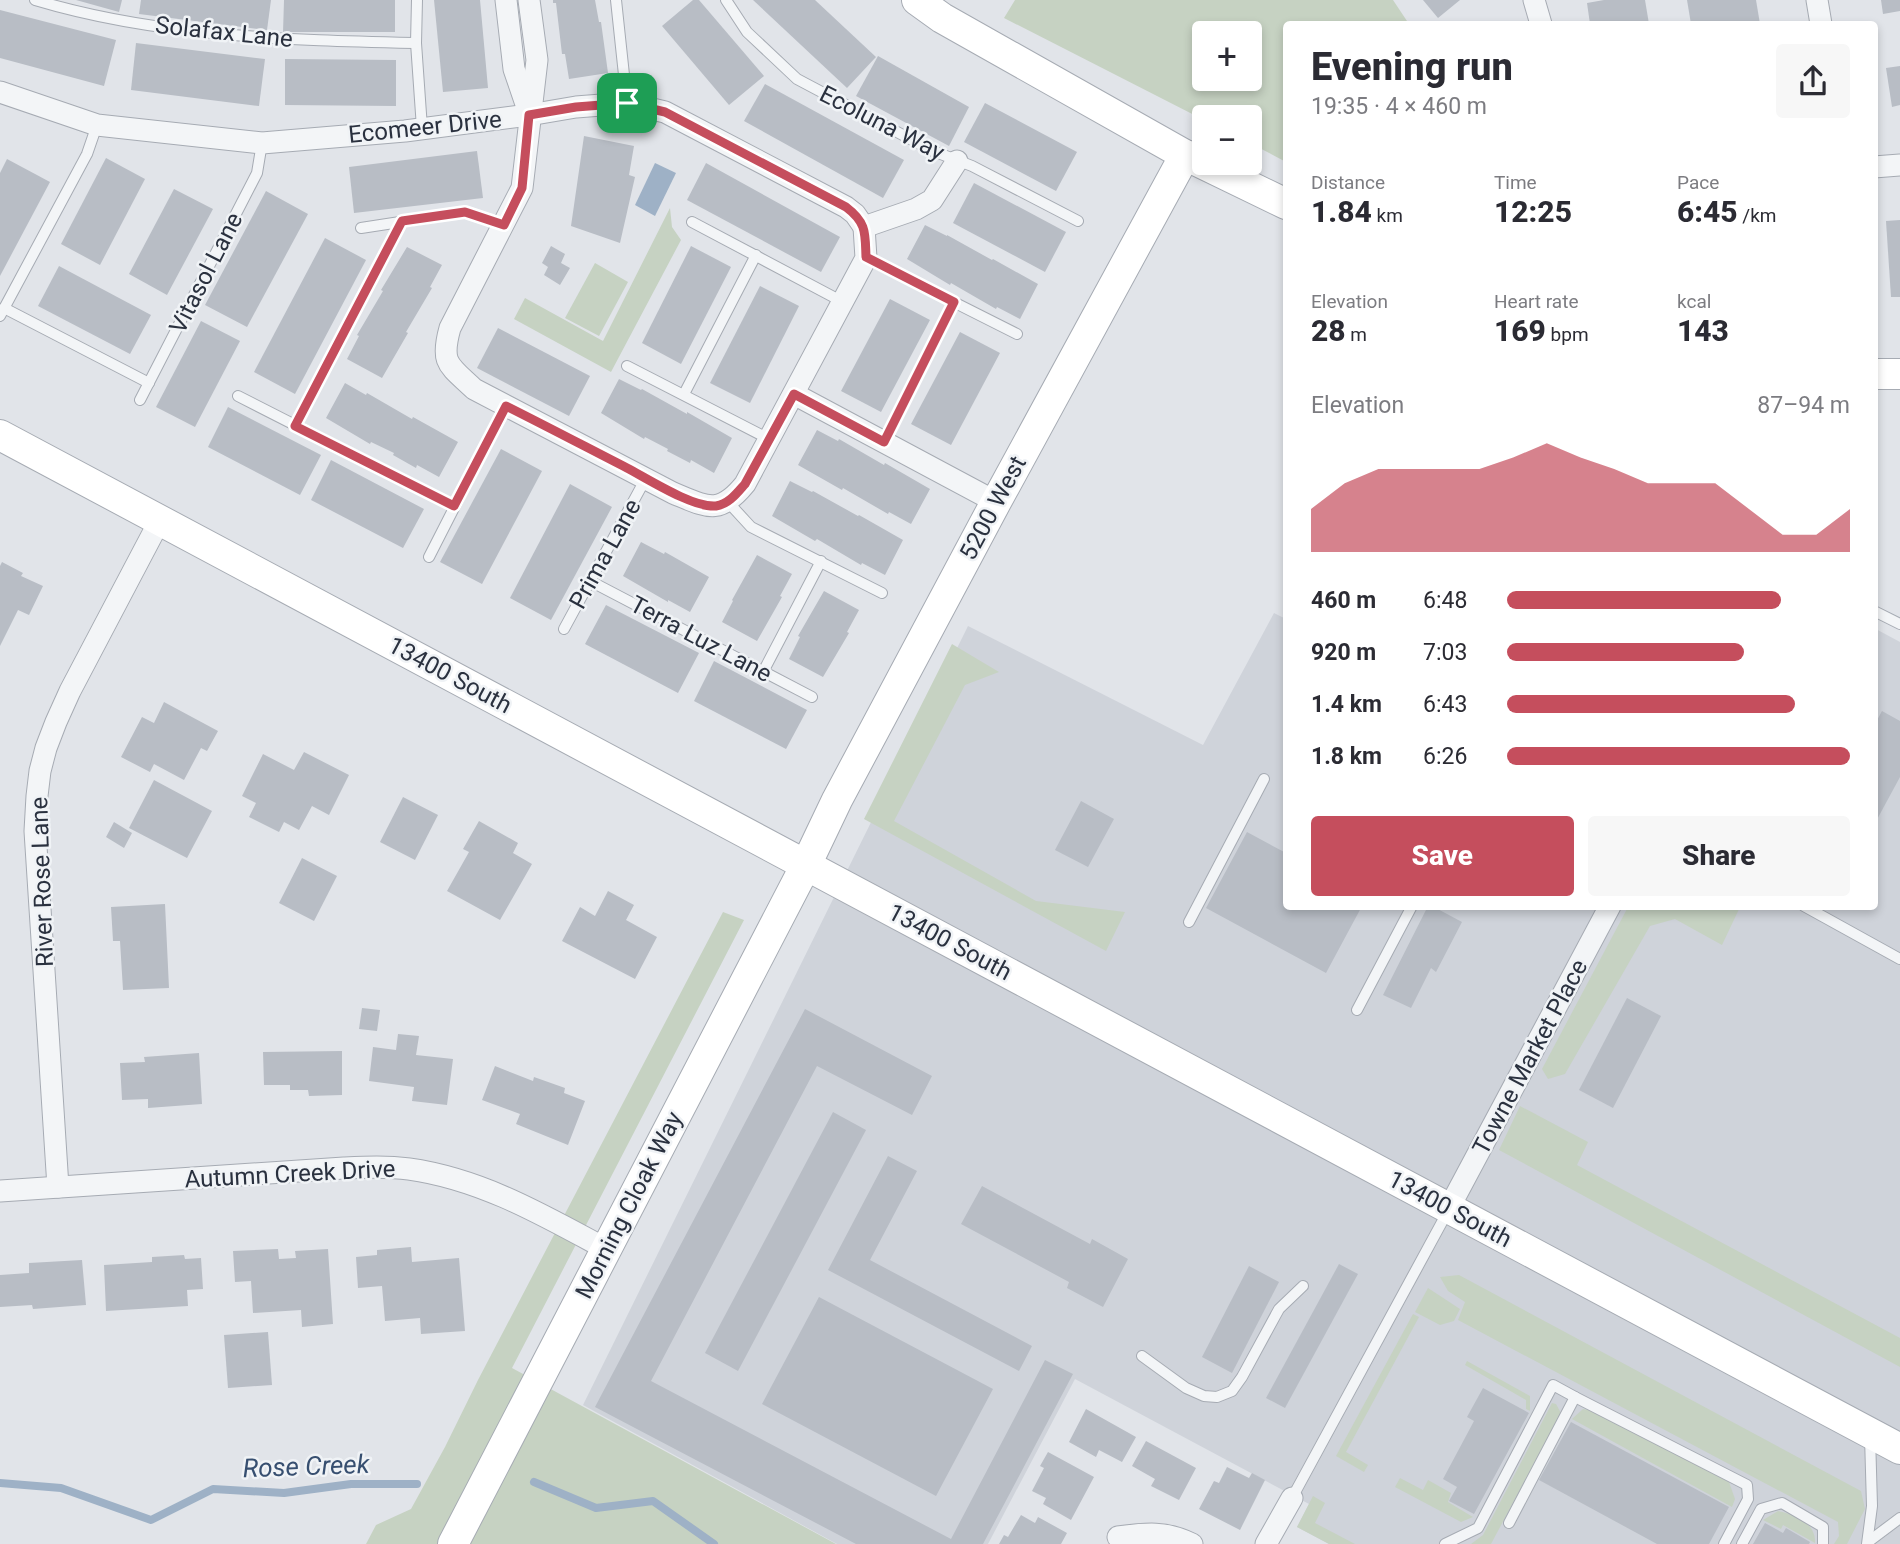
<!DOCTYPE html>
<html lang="en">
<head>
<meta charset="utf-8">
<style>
  body { margin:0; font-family:Roboto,sans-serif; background:#f7f7f7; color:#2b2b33; height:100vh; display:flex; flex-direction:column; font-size:26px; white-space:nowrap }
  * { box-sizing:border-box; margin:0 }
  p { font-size:23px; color:#7c7c81 }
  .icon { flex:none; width:38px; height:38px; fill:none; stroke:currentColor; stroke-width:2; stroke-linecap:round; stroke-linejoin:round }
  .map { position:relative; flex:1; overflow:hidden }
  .details { position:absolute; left:1283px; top:21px; width:595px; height:889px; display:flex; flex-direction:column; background:#fff; border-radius:7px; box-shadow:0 4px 10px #0003 }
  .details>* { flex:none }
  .controls { position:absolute; left:1192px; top:21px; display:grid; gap:14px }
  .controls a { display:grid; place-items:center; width:70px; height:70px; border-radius:7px; background:#fff; box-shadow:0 4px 10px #0003; font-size:35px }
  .pin { position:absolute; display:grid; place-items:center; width:60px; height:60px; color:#fff; margin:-30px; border-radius:14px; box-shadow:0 4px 10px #0006 }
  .round { display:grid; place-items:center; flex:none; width:74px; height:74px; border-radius:7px; background:#f7f7f7 }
  .overview { display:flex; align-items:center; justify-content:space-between; height:119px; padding:0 28px }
  h1 { font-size:38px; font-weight:800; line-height:52px }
  .figures { display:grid; grid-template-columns:repeat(3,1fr); gap:10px; height:119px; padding:7px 28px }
  .figures div { display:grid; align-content:center }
  .figures b { font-size:30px; font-weight:800 }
  .figures small { font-size:19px; font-weight:400 }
  .figures p { font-size:19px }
  .chart { height:196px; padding:14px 28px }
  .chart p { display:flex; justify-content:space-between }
  .chart svg { width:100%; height:126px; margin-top:7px; fill:#c54e5d; opacity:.7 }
  .primary-button { display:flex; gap:14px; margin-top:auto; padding:14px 28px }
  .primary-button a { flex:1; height:80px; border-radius:7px; background:#c54e5d; color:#fff; font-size:28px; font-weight:800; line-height:80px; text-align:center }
  .primary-button a+a { background:#f7f7f7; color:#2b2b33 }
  ul { padding:0 28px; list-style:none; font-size:23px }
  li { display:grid; grid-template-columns:112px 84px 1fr; align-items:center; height:52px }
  li i { height:18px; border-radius:9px; background:#c54e5d }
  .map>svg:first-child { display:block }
  .built { fill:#cfd3da }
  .green { fill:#c6d2c2; fill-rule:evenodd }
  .water { fill:#9eb1c6 }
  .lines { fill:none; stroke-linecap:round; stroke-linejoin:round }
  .stream { stroke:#9eb1c6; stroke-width:8 }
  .building { fill:#b8bdc5 }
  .lane-casing { stroke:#a6abb3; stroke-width:12 }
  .street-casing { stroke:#a6abb3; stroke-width:23 }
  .secondary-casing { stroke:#a6abb3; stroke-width:32 }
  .lane { stroke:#f3f5f7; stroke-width:10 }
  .street { stroke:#f3f5f7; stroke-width:21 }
  .secondary { stroke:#fff; stroke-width:30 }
  .route-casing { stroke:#fff; stroke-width:14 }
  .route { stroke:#c54e5d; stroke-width:9 }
  .labels { text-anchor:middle; stroke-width:5; stroke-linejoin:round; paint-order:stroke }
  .street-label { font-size:24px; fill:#2a313f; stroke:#f0f3f6 }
  .water-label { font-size:26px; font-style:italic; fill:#374f70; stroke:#f0f3f6 }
</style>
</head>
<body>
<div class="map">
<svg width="1900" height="1544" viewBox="0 0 1900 1544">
  <rect width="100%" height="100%" fill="#e1e4e9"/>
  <!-- built -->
  <path class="built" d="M1274,613l12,6v287h588v-278l26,14v902h-571l-32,-17 12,-23 -234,-125 -87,165h-151l-254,-139 385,-779 235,119z"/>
  <!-- green -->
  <g class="green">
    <path d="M1015,0h378l16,24h-123v138l-36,-19v-26h-46v3l-200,-102zM1204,33h46v46h-46z"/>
    <path d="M670,208l2,19 9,13 -70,132 -97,-53 11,-21 78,43z"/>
    <path d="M595,263l33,19 -29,54 -34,-18z"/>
    <path d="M952,644l47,28 -34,13 -71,136 142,80 89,11 -19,39 -242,-132z"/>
    <path d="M1628,907h112l-18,38 -47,-26 -25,7 -85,148 -17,5 -6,-10z"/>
    <path d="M723,912l21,8 -232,448 324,176h-470l10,-19 35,-16 34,-62 33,-67z"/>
    <path d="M1520,1106l68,36 -11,23 323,173v29l-401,-217z"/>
    <path d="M1459,1275l402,216 4,18 -18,35h-13l5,-8 -1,-14 -380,-202 7,-18 -17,-11 -8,-14z"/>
    <path d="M1428,1288l32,21 -6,12 -14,4 -25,-13z"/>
    <path d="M1413,1314l6,3 -73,135 22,13 -4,7 -28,-16z"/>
    <path d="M1467,1361l63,35v15l-4,-2v-9l-61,-35z"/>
    <path d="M1552,1403l4,1 5,9 -70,131h-20l12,-9z"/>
    <path d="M1583,1409l17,3 129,70 6,17 -3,8 -160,-88z"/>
    <path d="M1400,1478l23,12 5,-10 23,13 -3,9 25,15 -12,5 -66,-35z"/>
    <path d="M1313,1496l12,7 -10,20 40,21h-26l-32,-17z"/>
    <path d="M1778,1511c18,4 38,12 37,32l-32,-18 -2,4 -18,-9z"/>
  </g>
  <!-- water -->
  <path class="water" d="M655,163l21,10 -21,43 -20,-11z"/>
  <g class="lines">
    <!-- stream -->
    <g class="stream">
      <path d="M534,1482l62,26 57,-7 61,43"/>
      <path d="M0,1483l61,5 90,32 62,-31 71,4 67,-9h66"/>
    </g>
  </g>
  <!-- building -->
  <g class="building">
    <path d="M76,0h46l-3,12z"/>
    <path d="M141,0h130l-4,30 -128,-16z"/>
    <path d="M284,0h111v32h-112z"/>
    <path d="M434,0h46l8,88 -45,4z"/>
    <path d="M553,0h42l4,22h2l7,51 -39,6 -4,-25h-3l-6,-51h-3z"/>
    <path d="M693,0h6l65,76 -35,29 -67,-79z"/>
    <path d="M753,0h62l61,57 -29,31z"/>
    <path d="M1423,0h37l-22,18z"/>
    <path d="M1604,0h41l4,24h-59l-3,-21z"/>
    <path d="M1687,0h69l4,24h-69z"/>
    <path d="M1881,0h19v11l-17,3z"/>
    <path d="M0,10l116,30 -12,46 -104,-28z"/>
    <path d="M136,43l129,16 -6,47 -128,-16z"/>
    <path d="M878,56l91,51 -20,39 -93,-50z"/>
    <path d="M285,59l111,1v46l-111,-1z"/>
    <path d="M1900,66v39l-8,2 -6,-39z"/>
    <path d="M765,84l139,76 -21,38 -139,-77z"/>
    <path d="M985,103l92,49 -21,39 -92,-49z"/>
    <path d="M584,136l50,10 -5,29 6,2 -15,66 -49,-17z"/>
    <path d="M477,151l6,47 -129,15 -5,-46z"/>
    <path d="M106,158l39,21 -45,86 -39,-21z"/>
    <path d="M7,159l43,23 -50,94v-103z"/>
    <path d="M706,163l134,74 -19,35 -134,-72z"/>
    <path d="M974,183l92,49 -21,40 -92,-49z"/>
    <path d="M174,189l39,20 -46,86 -38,-21z"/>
    <path d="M266,191l42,23 -61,113 -42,-22z"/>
    <path d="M1900,220v77h-9l-5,-76z"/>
    <path d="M925,225l22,11v-1l45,25 1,-1 45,25 -18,35 -23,-12 -1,2 -45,-26 -1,2 -43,-26z"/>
    <path d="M325,238l41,22 -71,134 -41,-22z"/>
    <path d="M551,246l14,8 -4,9 9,5 -10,17 -16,-10 4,-8 -6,-4z"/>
    <path d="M691,246l40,21 -50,97 -39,-21z"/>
    <path d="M407,247l35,18 -12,22 2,1 -26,44 2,1 -26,45 -35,-19 12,-23 -2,-1 26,-44 -2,-1z"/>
    <path d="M59,266l92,49 -21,39 -92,-48z"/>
    <path d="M760,286l39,20 -49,97 -40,-20z"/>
    <path d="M890,299l40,21 -49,92 -40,-21z"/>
    <path d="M201,321l39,20 -45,86 -39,-20z"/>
    <path d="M498,328l92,48 -21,40 -92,-48z"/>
    <path d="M960,332l40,21 -49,92 -40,-21z"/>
    <path d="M619,379l22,11 1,-1 45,25v-2l45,26 -18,35 -23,-13 -1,3 -23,-12 1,-2 -23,-12 -1,2 -43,-26z"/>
    <path d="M345,383l21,12 1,-2 45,26 1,-2 45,25 -19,35 -22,-12 -1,3 -23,-13 1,-2 -23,-11 -1,2 -44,-26z"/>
    <path d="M228,407l93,48 -21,40 -92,-48z"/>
    <path d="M817,430l21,11 1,-2 45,26 1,-2 45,26 -19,35 -22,-12 -1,2 -45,-26 -1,2 -44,-25z"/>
    <path d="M501,449l41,22 -60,113 -42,-22z"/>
    <path d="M331,460l93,49 -21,39 -92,-48z"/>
    <path d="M790,481l22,11 1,-1 45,25 1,-1 44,25 -18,35 -23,-12 -1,2 -44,-26 -2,2 -43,-25z"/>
    <path d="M570,484l42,23 -61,113 -41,-22z"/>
    <path d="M641,542l23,12 1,-2 44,25 -19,35 -22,-12v2l-45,-26z"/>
    <path d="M757,555l35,19 -12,22 2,1 -25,44 -35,-19 11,-21 -1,-1z"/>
    <path d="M2,562l21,11 -2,3 22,10 -14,29 -11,-5 -18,36v-80z"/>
    <path d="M824,591l35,19 -12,22 2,1 -26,44 -34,-18 11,-22 -2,-1z"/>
    <path d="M606,605l93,48 -21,40 -93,-49z"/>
    <path d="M714,661l93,49 -21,39 -92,-48z"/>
    <path d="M164,702l54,29 -11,20 -6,-3 -17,32 -30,-16 -4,8 -29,-15 21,-40 12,6z"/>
    <path d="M1882,711l18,10v56l-26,48v-99z"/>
    <path d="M304,752l45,23 -20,40 -17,-9 -13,24 -15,-8 -5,10 -30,-15 7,-14 -14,-7 21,-42 31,16z"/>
    <path d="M154,780l58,31 -25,47 -58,-30z"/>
    <path d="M403,797l35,18 -23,45 -35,-18z"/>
    <path d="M1081,801l33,18 -26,48 -33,-17z"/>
    <path d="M479,821l39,22 -5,10 19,11 -32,56 -53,-29 22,-39 -6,-3z"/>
    <path d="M114,822l18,11 -8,15 -18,-11z"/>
    <path d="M1247,832l39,21v53h76l-36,67 -120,-65z"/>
    <path d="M302,858l35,18 -23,45 -35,-18z"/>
    <path d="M608,891l26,14 -8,15 31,17 -22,42 -73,-38 18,-34 15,9z"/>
    <path d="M165,904l4,84 -46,2 -3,-49h-7l-2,-34z"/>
    <path d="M1428,906h4l30,16 -26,50 -5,-4 -20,40 -28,-13z"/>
    <path d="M1627,998l34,18 -48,92 -34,-18z"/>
    <path d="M362,1008l18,2 -3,21 -18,-2z"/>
    <path d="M805,1009l127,67 -20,39 -95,-49 -166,315 300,158 94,-179 28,14 -90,170h-127l-261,-137z"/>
    <path d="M398,1034l21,2 -3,19 37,4 -6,46 -35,-4 2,-14 -45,-6 4,-34 23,3z"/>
    <path d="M342,1051v44l-33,1 -1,-6h-18v-5h-26l-1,-33z"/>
    <path d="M199,1053l3,51 -54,4v-9l-26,1 -2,-37 25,-1 -1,-5z"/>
    <path d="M495,1066l38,15 1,-4 31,11 -1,5 21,8 -17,44 -52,-21 4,-10 -38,-14z"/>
    <path d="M833,1112l33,18 -128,241 -33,-18z"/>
    <path d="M888,1156l29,15 -47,89 162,86 -13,25 -191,-101z"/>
    <path d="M982,1186l108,58 2,-5 36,20 -25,48 -36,-19 2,-6 -108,-58z"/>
    <path d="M411,1247l1,15 47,-4 6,73 -44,3 -1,-16 -35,3 -3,-35 -24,2 -2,-31 21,-2v-5z"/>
    <path d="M278,1249l1,10 17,-1 -1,-7 33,-2 5,75 -31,3 -1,-17 -48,3 -2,-32 -16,1 -2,-31z"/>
    <path d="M184,1255l1,4 16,-1 2,31 -16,1 1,16 -82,5 -2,-46 48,-3v-5z"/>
    <path d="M82,1260l4,45 -53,4 -1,-4 -32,2v-32l29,-2v-10z"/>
    <path d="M1339,1264l19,10 -73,134 -19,-10z"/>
    <path d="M1249,1266l30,16 -47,91 -30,-16z"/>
    <path d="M819,1297l174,92 -57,107 -174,-92z"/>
    <path d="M268,1332l4,53 -44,3 -4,-53z"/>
    <path d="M1483,1388l46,25 -55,101 -25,-13 8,-14 -14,-8 31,-58 -7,-4z"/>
    <path d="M1086,1409l50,28 -14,25 -23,-12 -3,7 -27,-15z"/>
    <path d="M1571,1422l158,85 -20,37h-52l-118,-64z"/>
    <path d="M1146,1441l50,27 -17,32 -28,-14 4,-7 -23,-13z"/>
    <path d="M1048,1452l46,25 -23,43 -28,-16 3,-6 -14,-7 12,-23 -4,-2z"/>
    <path d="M1227,1467l22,11 3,-5 13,7 -25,50 -41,-21 15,-28 5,2z"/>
    <path d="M1021,1515l14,8 3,-6 29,16 -6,11h-62l5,-9 4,2z"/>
    <path d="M1765,1523l18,10 3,-5 24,14 -1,2h-56z"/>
  </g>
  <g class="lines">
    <defs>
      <g id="lane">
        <path d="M35,0c123,37 254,40 381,43"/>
        <path d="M417,0l-1,43 6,85"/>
        <path d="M616,0l11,103"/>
        <path d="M726,0l21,32 50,47 136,72 39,15 106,55"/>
        <path d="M692,222l151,80"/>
        <path d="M361,228l104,-16 39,13"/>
        <path d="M866,258l151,76"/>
        <path d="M4,308l145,75"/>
        <path d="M0,316l87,-162 10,-29"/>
        <path d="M627,366l142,73"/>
        <path d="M684,394l72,-139"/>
        <path d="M238,396l216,110"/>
        <path d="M140,400l117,-227 5,-30"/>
        <path d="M295,426l107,-205"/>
        <path d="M884,442l70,-140"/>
        <path d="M728,502l23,25 131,66"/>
        <path d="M429,557l77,-151"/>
        <path d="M590,581l222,116"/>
        <path d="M1874,611l26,13"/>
        <path d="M564,629l82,-151"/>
        <path d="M763,672l58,-111"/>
        <path d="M1804,906l96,53"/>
        <path d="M1189,922l75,-143"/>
        <path d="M1357,1010l55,-104"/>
        <path d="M1142,1356l44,32 18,8 13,1 15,-6 10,-14 37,-68 24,-23"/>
        <path d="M1292,1498l156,-287"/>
        <path d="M1509,1523l66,-126 172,88 1,14 -24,45"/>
        <path d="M1868,1542l32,-24"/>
        <path d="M1445,1544l33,-16 75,-143 22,12"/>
        <path d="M1742,1544l19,-35 21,-6 41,24v17"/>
        <path d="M1867,1544l5,-38 -2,-70"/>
      </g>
      <g id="street">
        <path d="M506,0l8,69 14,41"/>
        <path d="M529,0l8,60 -15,128 -72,140c-10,36 -1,37 24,61l199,104c34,14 46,23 72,-9l121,-226 -2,-31"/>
        <path d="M1534,0l7,24"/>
        <path d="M1817,0l4,24"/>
        <path d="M0,92l97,33 165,18 143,-12 124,-16 47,-8 51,-4 38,9 181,95 9,7 9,13"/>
        <path d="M1874,167l26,-2"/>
        <path d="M864,227l52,-18 16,-9 25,-39"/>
        <path d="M794,394l202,108"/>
        <path d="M58,1187l-23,-356 2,-35 3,-25 6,-23 10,-26 14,-31 90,-171"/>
        <path d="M0,1191l344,-23c22,-1 43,-2 65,1 72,10 134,46 197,80"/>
        <path d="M1449,1208l161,-302"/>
        <path d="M1118,1537c29,-4 47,-6 74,7"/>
        <path d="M1266,1544l26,-46"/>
      </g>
      <g id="secondary">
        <path d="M917,0l25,18 243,137 101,49"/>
        <path d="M1874,374h26"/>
        <path d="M0,435l1900,1014"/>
        <path d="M453,1544l353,-679 31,-65 159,-298 189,-347"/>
      </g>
    </defs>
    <!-- lane casing -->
    <use href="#lane" class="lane-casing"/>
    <!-- street casing -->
    <use href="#street" class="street-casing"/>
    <!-- secondary casing -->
    <use href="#secondary" class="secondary-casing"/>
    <!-- lane -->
    <use href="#lane" class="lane"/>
    <!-- street -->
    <use href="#street" class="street"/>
    <!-- secondary -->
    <use href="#secondary" class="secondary"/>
  </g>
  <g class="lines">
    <defs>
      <path id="route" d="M627,103l38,9 181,95c21,16 19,26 20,50l88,45 -70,140 -90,-48 -49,90c-8,9 -16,20 -29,22 -23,2 -68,-27 -89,-38 -41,-21 -81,-42 -121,-62l-52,100 -159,-80 107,-205 63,-9 39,13 18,-37 7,-73 47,-8z"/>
    </defs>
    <!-- route casing -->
    <use href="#route" class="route-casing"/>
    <!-- route -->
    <use href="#route" class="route"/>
  </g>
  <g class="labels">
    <!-- street labels -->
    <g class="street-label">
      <text transform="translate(224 32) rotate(6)" y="8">Solafax Lane</text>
      <text transform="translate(882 123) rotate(27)" y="8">Ecoluna Way</text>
      <text transform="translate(425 127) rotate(-6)" y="8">Ecomeer Drive</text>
      <text transform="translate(206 273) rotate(-63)" y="8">Vitasol Lane</text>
      <text transform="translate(993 508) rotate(-62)" y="8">5200 West</text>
      <text transform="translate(605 554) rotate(-61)" y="8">Prima Lane</text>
      <text transform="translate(701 639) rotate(28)" y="8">Terra Luz Lane</text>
      <text transform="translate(450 675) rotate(28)" y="8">13400 South</text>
      <text transform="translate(42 882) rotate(-92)" y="8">River Rose Lane</text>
      <text transform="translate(950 942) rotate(28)" y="8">13400 South</text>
      <text transform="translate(1530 1057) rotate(-62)" y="8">Towne Market Place</text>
      <text transform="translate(290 1174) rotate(-3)" y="8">Autumn Creek Drive</text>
      <text transform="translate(629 1205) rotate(-63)" y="8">Morning Cloak Way</text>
      <text transform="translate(1450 1209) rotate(28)" y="8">13400 South</text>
    </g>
    <!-- water labels -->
    <g class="water-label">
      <text transform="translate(306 1466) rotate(-2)" y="9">Rose Creek</text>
    </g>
  </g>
</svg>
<div class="controls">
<a>+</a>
<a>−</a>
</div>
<div class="pin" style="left:627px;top:103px;background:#1e9e55"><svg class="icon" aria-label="arrive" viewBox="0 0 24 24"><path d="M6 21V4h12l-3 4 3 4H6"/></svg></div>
<section class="details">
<div class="overview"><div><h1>Evening run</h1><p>19:35 · 4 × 460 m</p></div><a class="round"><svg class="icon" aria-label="share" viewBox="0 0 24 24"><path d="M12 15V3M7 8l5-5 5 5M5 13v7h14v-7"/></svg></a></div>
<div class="figures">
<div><p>Distance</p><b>1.84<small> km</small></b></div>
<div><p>Time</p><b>12:25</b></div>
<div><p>Pace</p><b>6:45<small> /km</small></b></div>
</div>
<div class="figures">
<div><p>Elevation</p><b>28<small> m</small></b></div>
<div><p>Heart rate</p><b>169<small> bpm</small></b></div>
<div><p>kcal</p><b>143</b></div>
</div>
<div class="chart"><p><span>Elevation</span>87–94 m</p>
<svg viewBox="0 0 160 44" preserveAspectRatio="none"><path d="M0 44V29L10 20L20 15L30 15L40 15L50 15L60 11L70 6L80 11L90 15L100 20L110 20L120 20L130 29L140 38L150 38L160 29V44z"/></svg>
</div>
<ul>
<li><b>460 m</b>6:48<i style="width:80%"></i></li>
<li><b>920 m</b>7:03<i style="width:69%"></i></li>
<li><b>1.4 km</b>6:43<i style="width:84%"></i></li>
<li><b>1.8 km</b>6:26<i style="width:100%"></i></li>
</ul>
<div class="primary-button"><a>Save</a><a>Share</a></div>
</section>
</div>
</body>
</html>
